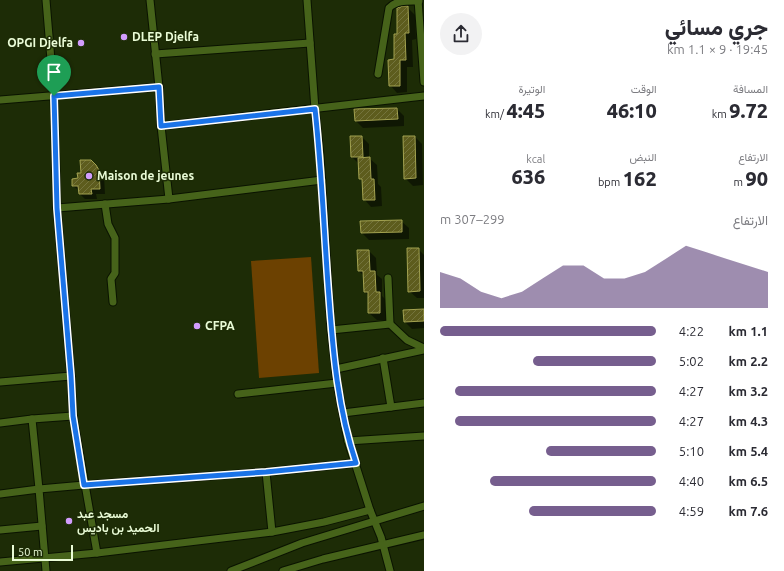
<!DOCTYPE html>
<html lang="ar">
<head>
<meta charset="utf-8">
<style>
  body { margin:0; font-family:Ubuntu,Vazirmatn,sans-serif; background:#f2f2f3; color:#2b2b33; direction:rtl; height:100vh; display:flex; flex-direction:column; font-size:15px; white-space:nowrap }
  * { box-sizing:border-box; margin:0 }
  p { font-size:13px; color:#7c7c81 }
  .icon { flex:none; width:22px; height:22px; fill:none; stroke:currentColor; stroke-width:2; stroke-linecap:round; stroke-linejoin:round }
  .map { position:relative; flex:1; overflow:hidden; direction:ltr }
  .side { display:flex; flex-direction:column; background:#fff; width:360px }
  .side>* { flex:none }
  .scale { position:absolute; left:12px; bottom:10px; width:61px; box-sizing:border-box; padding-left:4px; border:2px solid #eafcd7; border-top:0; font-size:11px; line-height:14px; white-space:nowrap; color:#eafcd7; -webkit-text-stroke:3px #1d2c06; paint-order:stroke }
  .pin { position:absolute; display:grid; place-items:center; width:34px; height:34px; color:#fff; margin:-41px -17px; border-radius:50% 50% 50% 0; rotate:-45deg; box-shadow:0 0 4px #0007 }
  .pin .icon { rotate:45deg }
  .round { display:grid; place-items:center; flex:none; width:42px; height:42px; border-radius:21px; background:#f2f2f3 }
  .head { display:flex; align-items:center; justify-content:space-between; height:68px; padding:0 16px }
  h1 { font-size:22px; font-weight:800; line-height:30px }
  .figures { display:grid; grid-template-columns:repeat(3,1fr); gap:6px; height:68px; padding:4px 16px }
  .figures div { display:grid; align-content:center }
  .figures b { font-size:20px; font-weight:800 }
  .figures small { font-size:11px; font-weight:400 }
  .figures p { font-size:11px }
  .chart { height:112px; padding:8px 16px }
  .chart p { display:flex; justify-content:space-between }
  .chart svg { width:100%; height:72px; margin-top:4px; fill:#765e8e; opacity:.7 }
  ul { padding:0 16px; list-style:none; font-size:13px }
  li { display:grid; grid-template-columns:64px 48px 1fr; align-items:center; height:30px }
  li i { height:10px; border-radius:5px; background:#765e8e }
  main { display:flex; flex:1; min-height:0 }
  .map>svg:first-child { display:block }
  .garden { fill:#6c4101 }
  .shadow { fill:#0007 }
  .building { fill:url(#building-hatch); stroke:#a3a250 }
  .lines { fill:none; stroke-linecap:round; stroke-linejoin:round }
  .street-casing { stroke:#0a1301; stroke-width:9 }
  .street { stroke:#46631a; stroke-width:7 }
  .route-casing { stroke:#fff; stroke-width:8 }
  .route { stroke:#1a73e8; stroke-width:5 }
  .poi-dot { fill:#d29dfd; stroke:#1d2c06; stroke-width:1.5 }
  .labels { text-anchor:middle; stroke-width:3; stroke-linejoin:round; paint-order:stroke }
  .poi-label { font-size:12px; font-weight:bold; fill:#eafcd7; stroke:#1d2c06; text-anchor:start }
</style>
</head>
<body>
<main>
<section class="side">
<div class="head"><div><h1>جري مسائي</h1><p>19:45 · 9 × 1.1 km</p></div><a class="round"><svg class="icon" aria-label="share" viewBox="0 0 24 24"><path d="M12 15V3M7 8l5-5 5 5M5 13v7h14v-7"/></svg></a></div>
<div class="figures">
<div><p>المسافة</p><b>9.72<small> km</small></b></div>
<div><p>الوقت</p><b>46:10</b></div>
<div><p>الوتيرة</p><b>4:45<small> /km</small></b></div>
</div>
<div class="figures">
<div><p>الارتفاع</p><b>90<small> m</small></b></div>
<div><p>النبض</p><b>162<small> bpm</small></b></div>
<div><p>kcal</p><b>636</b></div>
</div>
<div class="chart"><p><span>الارتفاع</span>299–307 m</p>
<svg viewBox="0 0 160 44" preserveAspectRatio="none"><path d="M0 44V22L10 26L20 34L30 38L40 34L50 26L60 18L70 18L80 26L90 26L100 22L110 14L120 6L130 10L140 14L150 18L160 22V44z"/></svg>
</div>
<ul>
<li><b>1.1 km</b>4:22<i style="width:100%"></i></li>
<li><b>2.2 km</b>5:02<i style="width:57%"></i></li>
<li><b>3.2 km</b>4:27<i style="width:93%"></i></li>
<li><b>4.3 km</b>4:27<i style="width:93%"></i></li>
<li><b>5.4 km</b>5:10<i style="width:51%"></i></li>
<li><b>6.5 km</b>4:40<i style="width:77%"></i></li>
<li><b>7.6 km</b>4:59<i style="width:59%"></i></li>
</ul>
</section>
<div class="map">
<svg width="424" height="571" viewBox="0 0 424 571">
  <defs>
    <pattern id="building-hatch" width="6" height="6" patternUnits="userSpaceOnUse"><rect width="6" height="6" fill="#5d5c1d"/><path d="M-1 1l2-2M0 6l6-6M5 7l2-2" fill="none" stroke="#74743d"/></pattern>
  </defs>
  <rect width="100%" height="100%" fill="#1d2c06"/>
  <!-- garden -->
  <path class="garden" d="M311,257l8,116 -60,5 -8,-117z"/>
  <!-- shadow -->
  <g class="shadow">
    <path d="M408,8l7,7 1,24 -4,1 1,27h-6v25l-10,1 -7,-8 5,-25 3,-25z"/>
    <path d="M397,109l7,7v10l-41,2 -7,-7z"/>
    <path d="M362,137l7,7v14l8,7 1,19 3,3 1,19 -11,1 -7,-8 -1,-18 -3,-3v-13l-8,-8z"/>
    <path d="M415,137l7,7 1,41 -10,1 -8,-8z"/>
    <path d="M96,165l8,11 1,18h-9l1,5h-12l-5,-5v-3l-7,-5v-7h6l3,-5z"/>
    <path d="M401,221l8,7v11l-40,1 -7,-7z"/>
    <path d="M418,249l6,6v43h-7l-8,-7z"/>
    <path d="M369,251l7,7 1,17 5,4v17l4,4 1,20h-10l-8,-7v-17l-4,-4 -1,-16 -5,-5z"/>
    <path d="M424,310v18l-12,1 -7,-7z"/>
  </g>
  <!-- building -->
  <g class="building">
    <path d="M403,6h5l1,27h-4l1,27h-6v26h-11l-1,-26 6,-1v-25h3v-26z"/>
    <path d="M397,108l1,11 -43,2 -1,-12z"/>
    <path d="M350,136h12l1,21h-12z"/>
    <path d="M403,136h12l1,42 -12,1z"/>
    <path d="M370,157l1,22h3l1,21h-12l-1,-21h-3l-1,-21z"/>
    <path d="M80,160h11l5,5 3,5 1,19h-9l1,5h-13l-1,-8h-6v-7l6,-1 -1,-5h4z"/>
    <path d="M402,220v12l-41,1 -1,-12z"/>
    <path d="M407,248h12l1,43 -12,1z"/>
    <path d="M357,250h12l1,21h5l1,21h4v21h-12v-21h-4l-1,-21h-5z"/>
    <path d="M424,309v12l-20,1 -1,-12z"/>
  </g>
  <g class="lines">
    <defs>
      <g id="street">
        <path d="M307,0l8,109 5,46 11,175 6,53 11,58 22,69 11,27 9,34"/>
        <path d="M418,0l6,82"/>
        <path d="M155,54l155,-11"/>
        <path d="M378,74l11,-66c7,-8 19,-7 30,-7"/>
        <path d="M159,87l2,39 8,73"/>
        <path d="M0,100l159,-13 -9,-87"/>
        <path d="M161,126l263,-30"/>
        <path d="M105,204l3,20 7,14v35l-4,6 2,23"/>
        <path d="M57,208l112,-9 153,-19"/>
        <path d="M388,278l2,46 17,16 17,8"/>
        <path d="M331,330l59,-6"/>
        <path d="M383,358l8,49"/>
        <path d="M336,369l88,-19"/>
        <path d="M71,376l2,40 24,137"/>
        <path d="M0,382l71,-6 -14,-168 -3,-112 -8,-96"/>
        <path d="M238,394l99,-11"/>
        <path d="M343,413l81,-10"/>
        <path d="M32,419l41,-3"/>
        <path d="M0,423l32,-4 7,70 -39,5"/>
        <path d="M348,441l76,-5"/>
        <path d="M0,530l42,-4"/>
        <path d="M272,532l52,-10 46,-12"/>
        <path d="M0,562l97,-9 175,-21 -6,-60"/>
        <path d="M46,571l-7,-82 45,-4 182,-13 90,-9"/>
        <path d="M231,571l71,-28 122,-37"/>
        <path d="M283,571l40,-12 101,-24"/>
      </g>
    </defs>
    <!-- street casing -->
    <use href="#street" class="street-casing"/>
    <!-- street -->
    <use href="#street" class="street"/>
  </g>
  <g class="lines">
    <defs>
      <path id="route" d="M159,87l2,39 154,-17c7,63 9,126 14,189 4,55 9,112 27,165l-90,9 -182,13 -11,-69 -2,-40 -14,-168 -3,-112z"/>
    </defs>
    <!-- route casing -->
    <use href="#route" class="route-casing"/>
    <!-- route -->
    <use href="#route" class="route"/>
  </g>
  <!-- markers -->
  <g class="poi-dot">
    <circle cx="124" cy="37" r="4"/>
    <circle cx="81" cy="43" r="4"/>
    <circle cx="89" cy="176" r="4"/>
    <circle cx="197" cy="326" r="4"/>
    <circle cx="69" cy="521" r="4"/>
  </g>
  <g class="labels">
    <!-- poi labels -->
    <g class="poi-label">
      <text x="132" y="41">DLEP Djelfa</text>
      <text x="73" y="47" text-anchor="end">OPGI Djelfa</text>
      <text x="97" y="180">Maison de jeunes</text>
      <text x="205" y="330">CFPA</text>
      <text x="77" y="518">مسجد عبد<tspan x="77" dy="14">الحميد بن باديس</tspan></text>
    </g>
  </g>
</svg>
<div class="scale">50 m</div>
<div class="pin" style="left:54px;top:96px;background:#1e9e55"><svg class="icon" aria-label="arrive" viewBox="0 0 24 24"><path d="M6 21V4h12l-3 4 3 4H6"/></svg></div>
</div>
</main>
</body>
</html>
